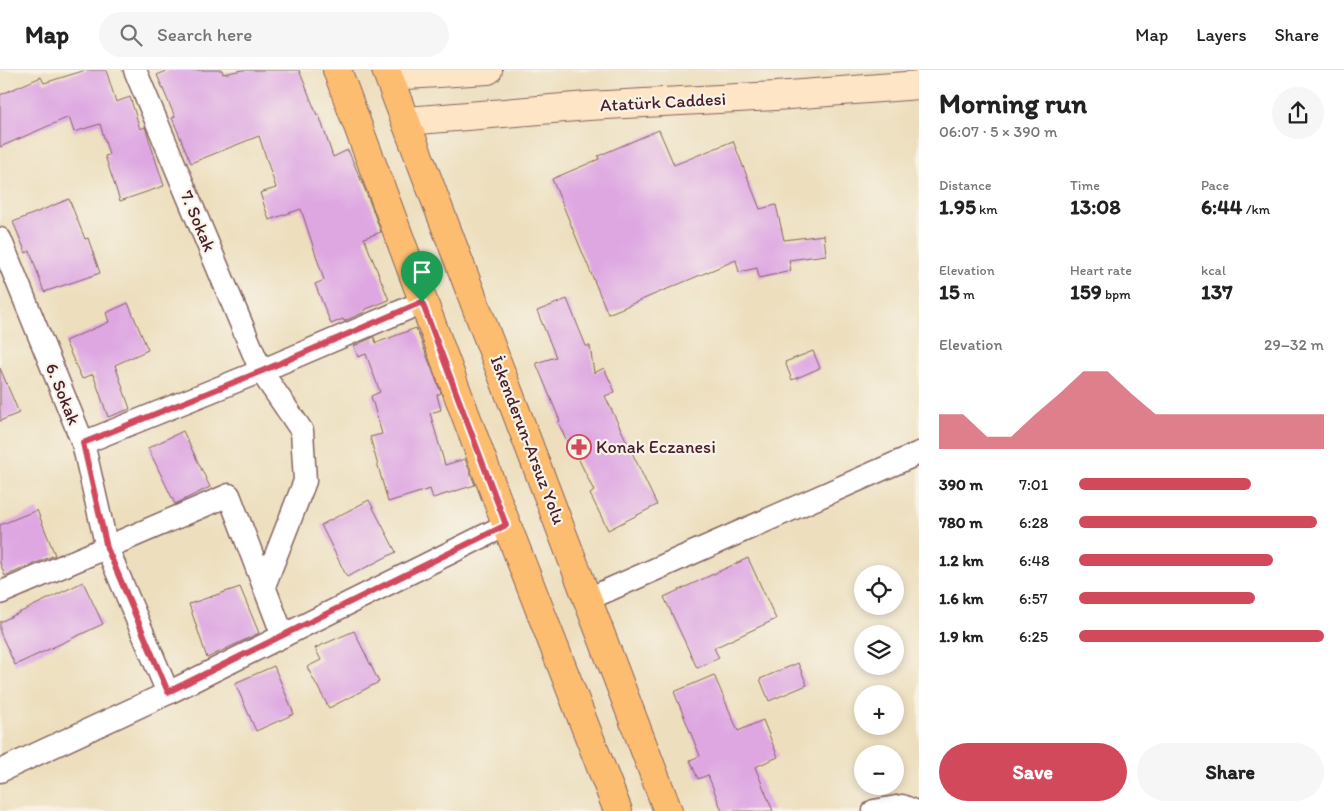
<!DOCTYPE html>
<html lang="en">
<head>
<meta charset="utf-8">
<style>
  body { margin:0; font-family:Itim,sans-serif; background:#f6f6f6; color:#222; height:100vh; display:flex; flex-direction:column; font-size:19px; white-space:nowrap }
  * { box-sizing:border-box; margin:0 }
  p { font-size:16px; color:#767676 }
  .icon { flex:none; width:28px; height:28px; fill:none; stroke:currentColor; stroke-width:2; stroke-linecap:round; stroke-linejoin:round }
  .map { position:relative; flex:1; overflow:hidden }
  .details { display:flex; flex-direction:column; background:#fff; width:425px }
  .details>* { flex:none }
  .tools { position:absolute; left:854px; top:495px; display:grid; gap:10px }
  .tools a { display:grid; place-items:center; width:50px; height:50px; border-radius:50%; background:#fff; box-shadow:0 2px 8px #0003; font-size:25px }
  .pin { position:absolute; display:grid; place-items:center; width:42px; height:42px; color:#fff; margin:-51px -21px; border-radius:50% 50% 50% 0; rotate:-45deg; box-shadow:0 0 5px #0007 }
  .pin .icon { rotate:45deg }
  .round { display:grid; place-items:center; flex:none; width:52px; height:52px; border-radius:26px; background:#f6f6f6 }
  .summary { display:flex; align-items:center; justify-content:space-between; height:85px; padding:0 20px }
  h1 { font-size:28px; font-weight:700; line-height:38px }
  .stats { display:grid; grid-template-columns:repeat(3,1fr); gap:8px; height:85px; padding:5px 20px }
  .stats div { display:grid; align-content:center }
  .stats b { font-size:21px; font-weight:700 }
  .stats small { font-size:14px; font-weight:400 }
  .stats p { font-size:14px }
  .chart { height:140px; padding:10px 20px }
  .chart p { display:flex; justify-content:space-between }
  .chart svg { width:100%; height:90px; margin-top:5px; fill:#d1495b; opacity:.7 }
  .cta { display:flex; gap:10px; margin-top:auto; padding:10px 20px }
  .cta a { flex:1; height:58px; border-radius:30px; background:#d1495b; color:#fff; font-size:20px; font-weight:700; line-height:58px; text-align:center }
  .cta a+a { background:#f6f6f6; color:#222 }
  ul { padding:0 20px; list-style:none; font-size:16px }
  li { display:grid; grid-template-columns:80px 60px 1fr; align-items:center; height:38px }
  li i { height:12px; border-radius:6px; background:#d1495b }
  header { display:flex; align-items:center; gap:30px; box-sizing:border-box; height:70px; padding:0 25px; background:#fff; border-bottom:1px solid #e0e0e0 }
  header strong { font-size:24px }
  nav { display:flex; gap:28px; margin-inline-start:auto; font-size:18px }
  .search { width:350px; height:45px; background:#f6f6f6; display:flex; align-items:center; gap:12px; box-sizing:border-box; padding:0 18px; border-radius:28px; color:#767676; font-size:19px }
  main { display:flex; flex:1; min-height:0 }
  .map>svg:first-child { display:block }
  .building { fill:#dea7e2 }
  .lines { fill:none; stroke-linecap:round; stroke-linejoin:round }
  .street-casing { stroke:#83625e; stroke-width:25 }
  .secondary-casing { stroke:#83625e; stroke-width:30 }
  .primary-casing { stroke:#83625e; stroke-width:30 }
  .street { stroke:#fff; stroke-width:22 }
  .secondary { stroke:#fee5c5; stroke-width:28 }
  .primary { stroke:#fcbd6f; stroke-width:28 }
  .route-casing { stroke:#fff; stroke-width:10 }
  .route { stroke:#d1495b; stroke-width:6 }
  .labels { text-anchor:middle; stroke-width:4.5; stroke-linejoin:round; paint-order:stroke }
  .street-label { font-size:18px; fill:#4a1f2b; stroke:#f7f3e8 }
  .poi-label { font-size:18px; fill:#4a1f2b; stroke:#f7f3e8; text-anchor:start }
</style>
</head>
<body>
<header>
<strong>Map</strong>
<div class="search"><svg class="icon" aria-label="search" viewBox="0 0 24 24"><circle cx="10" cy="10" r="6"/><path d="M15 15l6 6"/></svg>Search here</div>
<nav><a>Map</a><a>Layers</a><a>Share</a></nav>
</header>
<main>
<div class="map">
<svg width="919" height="741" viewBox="0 0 919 741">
  <rect width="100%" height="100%" fill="#f7f3e8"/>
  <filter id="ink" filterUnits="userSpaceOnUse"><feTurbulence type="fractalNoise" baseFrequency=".02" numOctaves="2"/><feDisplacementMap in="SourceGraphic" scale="10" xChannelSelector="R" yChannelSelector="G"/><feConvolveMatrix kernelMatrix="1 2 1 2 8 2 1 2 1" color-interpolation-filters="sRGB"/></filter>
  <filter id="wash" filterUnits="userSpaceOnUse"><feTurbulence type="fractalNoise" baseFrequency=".0096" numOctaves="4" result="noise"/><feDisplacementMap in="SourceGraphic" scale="20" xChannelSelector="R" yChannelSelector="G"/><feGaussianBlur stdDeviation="1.12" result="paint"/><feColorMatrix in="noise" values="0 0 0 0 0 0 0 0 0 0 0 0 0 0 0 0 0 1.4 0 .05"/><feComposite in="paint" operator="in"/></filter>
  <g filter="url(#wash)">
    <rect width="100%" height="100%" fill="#eddfbe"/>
    <g id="blocks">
      <!-- building -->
      <g class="building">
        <path d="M86,0h20l10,32 14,-5 10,32 5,-2 1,3 18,56 -44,15 -15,-45 4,-1 -9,-31 -26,8 -5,-15 -69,30v-52l41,-18 3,6z"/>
        <path d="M169,0h53l1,4 20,-4h56l18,45h2l14,42 15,-7 18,42 15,40 -17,6 25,62 -25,10 1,2 -21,9 -1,-2 -12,5 -16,-40 9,-4 -23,-71 -32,11 -9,-27 16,-5 -17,-52 -68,27 -19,-45 3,-1 -18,-42z"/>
        <path d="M659,60l15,35 59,-24 27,68 16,-4 8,35 40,-5 2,20 -37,5 2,11 -32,7 -2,-10 -18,4 -3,-12 -128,54 -56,-135 47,-20 -1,-3z"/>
        <path d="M69,129l16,40 3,-1 12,35 -56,19 -14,-41 -4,2 -13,-31z"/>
        <path d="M567,229l19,47h4l4,27 10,-5 11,24 -10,4 52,109 -49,25 -18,-36 4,-3 -24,-50 -3,1 -9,-20 2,-1 -24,-58 20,-6 -19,-46z"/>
        <path d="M128,233l20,47 -33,15 15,44 -22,8 -15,-43 -11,5 -17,-38 44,-19 -3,-9z"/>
        <path d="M416,258l25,65 -4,2 4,15 -11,3 15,52 20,-6 10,26 -42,13 -3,-9 -42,13 -18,-65 12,-3 -11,-38 9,-4 -14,-38 -8,3 -4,-11 20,-9 2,6z"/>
        <path d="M813,281l7,17 -28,12 -7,-18z"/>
        <path d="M0,298l19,45 -19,8z"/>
        <path d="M183,361l27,56 -35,17 -27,-56z"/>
        <path d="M369,430l27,52 -49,25 -26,-52z"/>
        <path d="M37,440l18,45 -50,21 -5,-13v-38z"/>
        <path d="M748,488l28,61 -62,29 5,10 -22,10 -33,-71z"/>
        <path d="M83,512l20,42 -88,41 -15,-33v-10z"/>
        <path d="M240,517l19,46 -52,25 -18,-54z"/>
        <path d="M354,561l25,51 -50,26 -22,-41 14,-7 -6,-12z"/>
        <path d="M798,593l9,22 -38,16 -9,-22z"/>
        <path d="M274,596l20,48 -38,17 -21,-48z"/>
        <path d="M714,605l24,56 25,-11 15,37 -23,10 18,44h-51l-14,-36 -10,4 -8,-19 10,-4 -26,-64z"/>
      </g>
    </g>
  </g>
  <g filter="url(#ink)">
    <use href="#blocks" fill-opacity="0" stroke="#83625e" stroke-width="1"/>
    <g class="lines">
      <defs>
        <g id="street">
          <path d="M135,0l126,301 41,60 3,50 -41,105"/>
          <path d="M0,169l83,204 24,105 61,145"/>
          <path d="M83,373l178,-72 162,-69"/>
          <path d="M0,523l229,-98 54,141"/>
          <path d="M588,529l331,-146"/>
          <path d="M0,701l168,-78 338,-168"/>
          <path d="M874,741l28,-5 12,5"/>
        </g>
        <g id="secondary">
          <path d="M389,6l99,-6"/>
          <path d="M407,51l181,-15 188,-10 143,-11"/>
        </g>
        <g id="primary">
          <path d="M337,0l164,440 117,301"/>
          <path d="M386,0l282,741"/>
        </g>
      </defs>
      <!-- street casing -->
      <use href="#street" class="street-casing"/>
      <!-- secondary casing -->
      <use href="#secondary" class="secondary-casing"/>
      <!-- primary casing -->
      <use href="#primary" class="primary-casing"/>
      <!-- street -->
      <use href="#street" class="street"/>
      <!-- secondary -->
      <use href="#secondary" class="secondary"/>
      <!-- primary -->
      <use href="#primary" class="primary"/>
    </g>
  </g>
  <g class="lines" filter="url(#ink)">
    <defs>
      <path id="route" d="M422,232l84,223 -338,167 -61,-144 -24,-105 179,-72z"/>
    </defs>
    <!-- route casing -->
    <use href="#route" class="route-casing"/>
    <!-- route -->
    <use href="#route" class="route"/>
  </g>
  <!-- icons -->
  <defs>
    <symbol id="pharmacy-ring" viewBox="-11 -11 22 22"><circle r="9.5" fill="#f7f3e8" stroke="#d1495b" stroke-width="1.5"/><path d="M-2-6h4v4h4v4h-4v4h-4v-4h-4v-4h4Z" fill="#d1495b"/></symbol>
  </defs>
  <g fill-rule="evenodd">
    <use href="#pharmacy-ring" x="565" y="363" width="28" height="28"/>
  </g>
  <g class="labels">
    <!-- street labels -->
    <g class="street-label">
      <text transform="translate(663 32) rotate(-3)" y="6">Atatürk Caddesi</text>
      <text transform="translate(198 151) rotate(67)" y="6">7. Sokak</text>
      <text transform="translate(63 324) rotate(68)" y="6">6. Sokak</text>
      <text transform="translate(528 370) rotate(69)" y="6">İskenderun-Arsuz Yolu</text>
    </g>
    <!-- poi labels -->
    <g class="poi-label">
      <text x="596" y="383">Konak Eczanesi</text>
    </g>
  </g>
</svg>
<div class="tools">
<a><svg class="icon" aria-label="locate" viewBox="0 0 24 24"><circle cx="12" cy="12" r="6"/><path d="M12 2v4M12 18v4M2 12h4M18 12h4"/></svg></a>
<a><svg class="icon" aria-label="layers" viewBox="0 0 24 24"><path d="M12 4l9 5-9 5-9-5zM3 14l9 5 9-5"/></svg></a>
<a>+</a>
<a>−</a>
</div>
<div class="pin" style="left:422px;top:232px;background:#1e9e55"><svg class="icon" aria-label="arrive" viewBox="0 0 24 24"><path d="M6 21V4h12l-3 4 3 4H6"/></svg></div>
</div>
<section class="details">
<div class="summary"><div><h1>Morning run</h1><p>06:07 · 5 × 390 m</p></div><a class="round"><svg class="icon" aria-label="share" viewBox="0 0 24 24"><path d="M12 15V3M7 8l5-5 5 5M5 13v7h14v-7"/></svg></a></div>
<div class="stats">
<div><p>Distance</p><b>1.95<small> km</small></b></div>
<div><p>Time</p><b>13:08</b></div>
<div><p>Pace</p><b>6:44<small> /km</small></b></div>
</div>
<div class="stats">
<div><p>Elevation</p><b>15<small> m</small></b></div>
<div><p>Heart rate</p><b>159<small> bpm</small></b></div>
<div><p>kcal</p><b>137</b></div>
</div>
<div class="chart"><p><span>Elevation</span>29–32 m</p>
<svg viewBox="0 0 160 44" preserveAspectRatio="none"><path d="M0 44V27L10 27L20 38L30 38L40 27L50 17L60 6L70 6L80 17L90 27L100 27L110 27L120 27L130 27L140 27L150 27L160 27V44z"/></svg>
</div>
<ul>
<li><b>390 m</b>7:01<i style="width:70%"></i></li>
<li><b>780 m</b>6:28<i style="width:97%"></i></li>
<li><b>1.2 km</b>6:48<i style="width:79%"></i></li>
<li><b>1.6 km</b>6:57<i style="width:72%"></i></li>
<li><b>1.9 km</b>6:25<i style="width:100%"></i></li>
</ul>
<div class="cta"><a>Save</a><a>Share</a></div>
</section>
</main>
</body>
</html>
